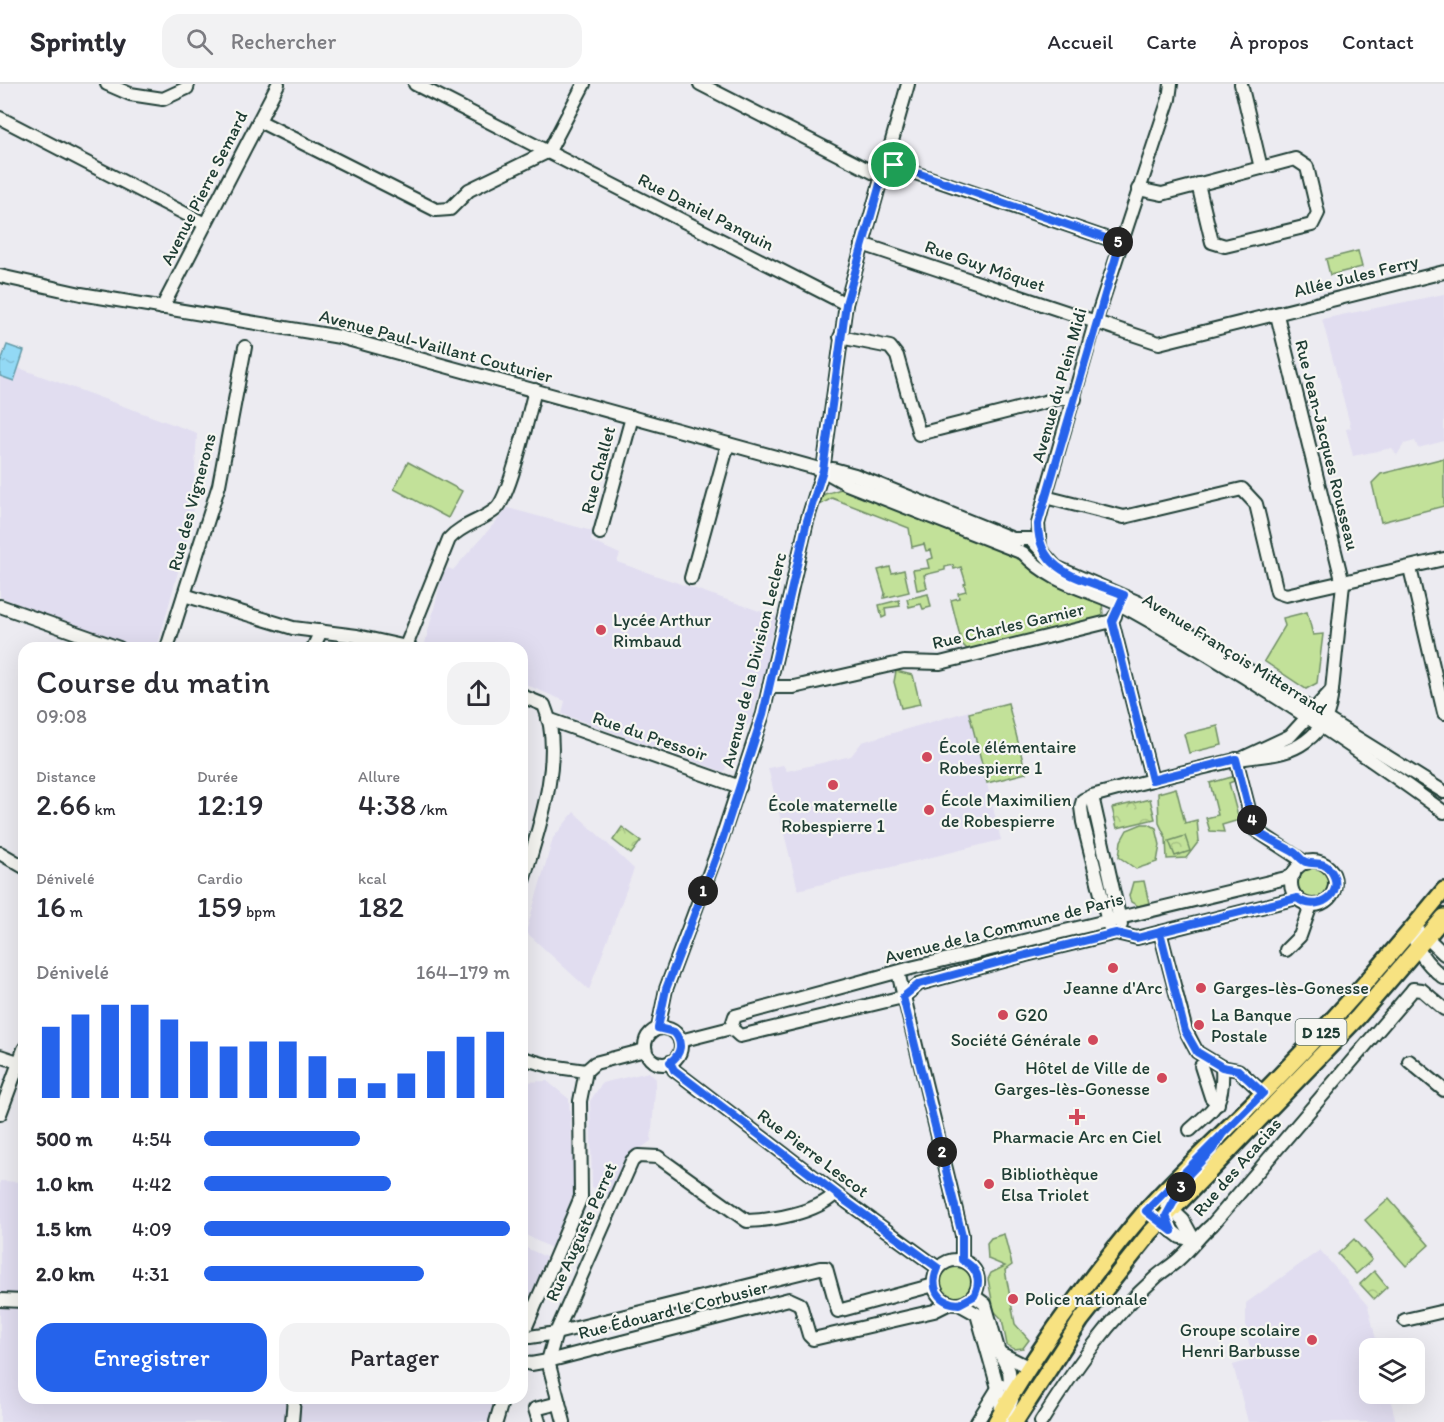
<!DOCTYPE html>
<html lang="fr">
<head>
<meta charset="utf-8">
<style>
  body { margin:0; font-family:Itim,sans-serif; background:#f2f2f3; color:#2b2b33; height:100vh; display:flex; flex-direction:column; font-size:22px; white-space:nowrap }
  * { box-sizing:border-box; margin:0 }
  p { font-size:20px; color:#7c7c81 }
  .icon { flex:none; width:33px; height:33px; fill:none; stroke:currentColor; stroke-width:2; stroke-linecap:round; stroke-linejoin:round }
  .map { position:relative; flex:1; overflow:hidden }
  .details { position:absolute; left:18px; top:558px; width:510px; height:762px; display:flex; flex-direction:column; background:#fff; border-radius:18px; box-shadow:0 6px 24px #0002 }
  .details>* { flex:none }
  .controls { position:absolute; left:1359px; top:1254px; display:grid; gap:12px }
  .controls a { display:grid; place-items:center; width:66px; height:66px; border-radius:12px; background:#fff; box-shadow:0 6px 24px #0002; font-size:30px }
  .pin { position:absolute; display:grid; place-items:center; width:51px; height:51px; color:#fff; margin:-26px; border:3px solid #fff; border-radius:50%; box-shadow:0 2px 6px #0007 }
  .km { position:absolute; width:30px; height:30px; margin:-15px; border-radius:50%; background:#222; color:#fff; font-size:16px; line-height:30px; text-align:center }
  .round { display:grid; place-items:center; flex:none; width:63px; height:63px; border-radius:18px; background:#f2f2f3 }
  .summary { display:flex; align-items:center; justify-content:space-between; height:102px; padding:0 18px }
  h1 { font-size:33px; font-weight:600; line-height:45px }
  .figures { display:grid; grid-template-columns:repeat(3,1fr); gap:9px; height:102px; padding:6px 18px }
  .figures div { display:grid; align-content:center }
  .figures b { font-size:30px; font-weight:600 }
  .figures small { font-size:16px; font-weight:400 }
  .figures p { font-size:16px }
  .chart { height:168px; padding:12px 18px }
  .chart p { display:flex; justify-content:space-between }
  .chart svg { width:100%; height:108px; margin-top:6px; stroke:#2563eb; stroke-width:6 }
  .action { display:flex; gap:12px; margin-top:auto; padding:12px 18px }
  .action a { flex:1; height:69px; border-radius:18px; background:#2563eb; color:#fff; font-size:24px; font-weight:600; line-height:69px; text-align:center }
  .action a+a { background:#f2f2f3; color:#2b2b33 }
  ul { padding:0 18px; list-style:none; font-size:20px }
  li { display:grid; grid-template-columns:96px 72px 1fr; align-items:center; height:45px }
  li i { height:15px; border-radius:8px; background:#2563eb }
  header { display:flex; align-items:center; gap:36px; box-sizing:border-box; height:84px; padding:0 30px; background:#fff; border-bottom:2px solid #e1e1e2 }
  header strong { font-size:28px }
  nav { display:flex; gap:33px; margin-inline-start:auto; font-size:21px }
  .search { width:420px; height:54px; background:#f2f2f3; display:flex; align-items:center; gap:15px; box-sizing:border-box; padding:0 21px; border-radius:18px; color:#7c7c81; font-size:22px }
  .map>svg:first-child { display:block }
  .built { fill:#e1ddf0 }
  .green { fill:#c2e199; stroke:#708f66; stroke-width:1.5 }
  .forest { fill:url(#forest-crowns); stroke:#708f66; stroke-width:1.5 }
  .water { fill:url(#water-ripples); stroke:#659ba8; stroke-width:1.5 }
  .lines { fill:none; stroke-linecap:round; stroke-linejoin:round }
  .minor-casing { stroke:#1f3d34; stroke-width:16 }
  .major-casing { stroke:#1f3d34; stroke-width:20 }
  .minor { stroke:#f6f6f2; stroke-width:12 }
  .major { stroke:#f7e281; stroke-width:15 }
  .route-casing { stroke:#fff; stroke-width:12 }
  .route { stroke:#2563eb; stroke-width:8 }
  .poi-dot { fill:#d1495b; stroke:#f6f6f2; stroke-width:2 }
  .labels { text-anchor:middle; stroke-width:4.5; stroke-linejoin:round; paint-order:stroke }
  .shield { fill:#f6f6f2; stroke:#60746d; stroke-width:1.5 }
  .shield-label { font-size:16px; font-weight:bold; fill:#1f3d34 }
  .street-label { font-size:18px; fill:#1f3d34; stroke:#f6f6f2 }
  .poi-label { font-size:18px; fill:#1f3d34; stroke:#f6f6f2; text-anchor:start }
</style>
</head>
<body>
<header>
<strong>Sprintly</strong>
<div class="search"><svg class="icon" aria-label="search" viewBox="0 0 24 24"><circle cx="10" cy="10" r="6"/><path d="M15 15l6 6"/></svg>Rechercher</div>
<nav><a>Accueil</a><a>Carte</a><a>À propos</a><a>Contact</a></nav>
</header>
<div class="map">
<svg width="1444" height="1338" viewBox="0 0 1444 1338">
  <defs>
    <pattern id="forest-crowns" width="20" height="18" patternUnits="userSpaceOnUse" patternTransform="scale(1.5)"><rect width="20" height="18" fill="#c2e199"/><path d="M2 6a3 3 0 1 1 6 0M12 15a3 3 0 1 1 6 0" fill="none" stroke="#a6c284"/></pattern>
    <pattern id="water-ripples" width="26" height="14" patternUnits="userSpaceOnUse" patternTransform="scale(1.5)"><rect width="26" height="14" fill="#93d9f5"/><path d="M2 4q2-2 4 0t4 0M15 11q2-2 4 0t4 0" fill="none" stroke="#7ebbd3"/></pattern>
  </defs>
  <rect width="100%" height="100%" fill="#ecebf1"/>
  <filter id="ink" filterUnits="userSpaceOnUse"><feTurbulence type="fractalNoise" baseFrequency=".0167" numOctaves="2"/><feDisplacementMap in="SourceGraphic" scale="12" xChannelSelector="R" yChannelSelector="G"/><feConvolveMatrix kernelMatrix="1 2 1 2 8 2 1 2 1" color-interpolation-filters="sRGB"/></filter>
  <g filter="url(#ink)">
    <!-- built -->
    <g class="built">
      <path d="M1444,210v147l-26,7 -3,-7 -11,3 -7,11 -5,-7 -39,8 -7,-27 5,-1 -29,-109z"/>
      <path d="M0,277l197,72 -5,88 -35,127h-19l-138,-51z"/>
      <path d="M508,424l84,23 -1,10 29,13 -3,8 160,55 -8,27 3,4 -7,28 -4,5 -7,30 1,9 -13,9 -18,43 -162,-58 3,-13 -43,-18v-35h-86l-11,-5 18,-69 5,-6 5,2z"/>
      <path d="M969,627l32,129 -203,50 -30,-122 15,-3 4,6 64,-15 11,-14z"/>
      <path d="M574,728l60,57 -45,121 -63,-58 27,-94z"/>
      <path d="M649,988l7,7 -5,62 -28,20 -13,34 -18,-8 -2,-86 12,-18z"/>
      <path d="M547,997l22,18 6,91 -24,58 -29,-15v-151z"/>
      <path d="M0,1097l24,1v216h476l-7,24h-493z"/>
      <path d="M522,1162l24,11 -24,75z"/>
      <path d="M1320,1166l48,56 10,42h-8v46h19l7,28h-148l-15,-57 20,-6 -7,-27v-29z"/>
    </g>
    <!-- green -->
    <g class="green">
      <path d="M1358,167l4,16 -32,8 -4,-16z"/>
      <path d="M1444,374v48l-63,16 -9,-39 9,-9z"/>
      <path d="M408,378l54,29 -14,27 -54,-29z"/>
      <path d="M841,405l183,71 78,41 1,14 -3,4 -132,31 -6,-6 -11,-44 8,-2 -1,-5 8,-2 -2,-7 2,-1 -5,-16 -7,2 -1,-4 -8,2v3l-21,5 3,13 -10,2 -4,-20 16,-2 -2,-8 6,-2 -2,-8 -5,1 -2,-7 -12,3 -3,-19 -77,-30 -14,8 -1,-4 8,-8z"/>
      <path d="M890,483l2,6 12,-3 5,22 -25,6 1,-5 -7,-23z"/>
      <path d="M928,510l3,13 -8,2 -2,-5 -12,3 -2,-8z"/>
      <path d="M899,516l1,6 -15,2 1,8 -4,2 -3,-13z"/>
      <path d="M1307,528l6,23 10,-1 -6,49 -11,6 -42,-28 21,-35 -2,-8z"/>
      <path d="M896,587l17,4 7,29 -19,4 -7,-26z"/>
      <path d="M1008,619l18,70 -39,10 -18,-70z"/>
      <path d="M1218,642l4,19 -33,8 -5,-19z"/>
      <path d="M1232,693l2,4 -5,2 10,37 -17,5 2,7 -14,-1 -4,-13 12,-3 -8,-32z"/>
      <path d="M1176,704l9,35 12,-3 2,21 -13,17 -19,1 -1,-21 -7,-15 -1,-30z"/>
      <path d="M1142,740h7l7,4 4,17 -3,17 -21,7 -17,-12 2,-16 6,-11z"/>
      <circle cx="1313" cy="799" r="22"/>
      <path d="M1144,797l5,22 -11,3 -7,-4 -2,-6 4,-14z"/>
      <path d="M1389,1115l40,46 -23,21 -41,-46z"/>
      <path d="M1004,1150l8,31 -7,5 10,54 14,16 -6,8 -9,1 -7,-4 -5,-26 -8,-8 -6,-32 3,-6 14,-7 -17,-7 -1,-16 4,-5z"/>
      <path d="M1354,1155l18,21 -16,14 -18,-20z"/>
      <circle cx="957" cy="1197" r="16"/>
    </g>
    <!-- forest -->
    <g class="forest">
      <path d="M1150,715l5,20 -38,9 -5,-20z"/>
      <path d="M622,743l19,14 -10,13 -18,-14z"/>
      <path d="M1185,752l5,15 -15,5 -6,-15z"/>
      <path d="M1374,1187l13,16 -13,12 -14,-15z"/>
    </g>
    <!-- water -->
    <path class="water" d="M7,261l17,6 -10,30 -14,-5v-12z"/>
    <g class="lines">
      <defs>
        <g id="minor">
          <path d="M107,0l23,10 33,5 24,-11 1,-4"/>
          <path d="M415,0l431,220"/>
          <path d="M700,0l182,93"/>
          <path d="M1241,0l20,84"/>
          <path d="M0,34l205,106"/>
          <path d="M259,37l177,89 14,-1 19,-19 80,-39 35,-67"/>
          <path d="M886,79l234,80"/>
          <path d="M1138,105l24,5 133,-35 12,8 11,46 -6,12 -87,21 -13,-4 -14,-58"/>
          <path d="M862,160l297,99 285,-71"/>
          <path d="M0,192l81,18 259,43 483,133 10,-1 22,6 158,64h18l25,28 86,37 302,188"/>
          <path d="M162,224l116,-224"/>
          <path d="M1277,231l66,269 -11,106"/>
          <path d="M840,253l50,10 7,9 22,78 141,-36 15,1"/>
          <path d="M824,387l23,13 176,69c33,35 71,36 111,59 107,59 211,128 310,200"/>
          <path d="M1045,413l79,20 118,-28 14,15 21,88 9,3 158,-36"/>
          <path d="M600,449l32,-116"/>
          <path d="M1040,464l-2,-24 7,-27 50,-174 74,-224 2,-15"/>
          <path d="M1410,484l34,145"/>
          <path d="M691,494l37,-134"/>
          <path d="M184,511l109,33 64,8 54,12"/>
          <path d="M0,522l119,42"/>
          <path d="M1115,532l-3,5 40,159"/>
          <path d="M406,562l43,-107c13,-15 33,-18 47,-30 14,-12 33,-97 39,-119"/>
          <path d="M167,564l52,-163 26,-138"/>
          <path d="M313,564l8,-17"/>
          <path d="M769,603h25l110,-25 36,1 172,-42"/>
          <path d="M522,612l22,9c22,51 -7,129 -22,179"/>
          <path d="M548,635l192,68"/>
          <path d="M1236,675l18,70 52,34"/>
          <path d="M1092,712l29,129"/>
          <path d="M0,769l24,14"/>
          <circle cx="1313" cy="799" r="22"/>
          <path d="M1109,842l-26,-104 -2,-15 2,-7 9,-4c47,-13 95,-25 143,-36 25,-6 48,-2 71,-19 18,-13 24,-29 26,-51l-42,46 -47,22"/>
          <path d="M1414,842c-3,21 15,40 30,52"/>
          <path d="M1160,848l26,99 11,21 25,15c2,38 -6,39 -32,63"/>
          <path d="M1422,849l22,21"/>
          <path d="M1286,866l14,-14 11,-31"/>
          <path d="M898,888l64,263v25"/>
          <path d="M658,944l8,-39 53,-142 44,-133 44,-193 16,-51 23,-166 62,-220"/>
          <path d="M731,944l9,8 163,-39 16,-13 107,-29 90,-22 21,5 160,-40"/>
          <path d="M731,944l4,-12 180,-49 371,-89 8,-4"/>
          <circle cx="663" cy="962" r="18"/>
          <path d="M680,957l51,-13"/>
          <path d="M0,972l24,8"/>
          <path d="M522,974l28,8 36,5"/>
          <path d="M1409,977l35,29"/>
          <path d="M670,978l4,8 173,132 91,66"/>
          <path d="M1201,982l10,31 7,7"/>
          <path d="M1222,983l16,3 25,23"/>
          <path d="M0,1030l24,-65"/>
          <path d="M1166,1120l17,16 11,20"/>
          <path d="M1146,1127l34,26 14,3"/>
          <path d="M1172,1147c-13,-21 9,-48 24,-64"/>
          <circle cx="956" cy="1198" r="22"/>
          <path d="M974,1212l11,8 13,45 11,22 3,29 -7,22"/>
          <path d="M0,1216l24,1"/>
          <path d="M959,1220l18,10 23,81 1,18"/>
          <path d="M1405,1236l39,-9"/>
          <path d="M522,1251l8,2 26,-4 264,-65h6l12,43 96,-26"/>
          <path d="M522,1252l59,-139 -1,-96 6,-30 9,-8 50,-13"/>
          <path d="M1000,1269l28,14"/>
          <path d="M522,1278l9,2 17,-3 241,-62 11,5 9,31 4,4 121,-28 16,-8"/>
          <path d="M292,1338l2,-24"/>
          <path d="M496,1338l7,-24"/>
          <path d="M539,1338l-4,-13 24,-6"/>
          <path d="M564,1338l-16,-61 8,-28 76,-172 6,-5 20,1 89,64c27,-1 68,-8 88,-27"/>
          <path d="M977,1338l23,-37"/>
          <path d="M1041,1338c32,-51 68,-103 114,-144 7,-7 17,-12 25,-20 11,-10 20,-23 32,-33l198,-232 3,-4 9,1 22,19"/>
        </g>
        <g id="major">
          <path d="M996,1338c43,-76 95,-147 152,-214 36,-40 77,-76 115,-115 64,-65 124,-133 181,-203"/>
          <path d="M1015,1338l66,-102 69,-87 208,-216 86,-100"/>
        </g>
      </defs>
      <!-- minor casing -->
      <use href="#minor" class="minor-casing"/>
      <!-- major casing -->
      <use href="#major" class="major-casing"/>
      <!-- minor -->
      <use href="#minor" class="minor"/>
      <!-- major -->
      <use href="#major" class="major"/>
    </g>
  </g>
  <g class="lines" filter="url(#ink)">
    <defs>
      <path id="route" d="M894,81l-8,-2 -40,141 -23,166 -16,51 -44,193 -43,133 -54,142 -8,39 16,4c9,10 8,22 -4,30l4,8 173,132 91,66c-9,19 0,35 21,36l15,-8c8,-16 4,-28 -12,-36v-25l-59,-238 16,-13 107,-29 90,-22 21,5 23,-6 25,99 12,21 25,15 16,3 25,23 -40,40 -11,17 -23,24 -23,42 6,15 -26,-20 117,-118 -25,-23 -16,-3 -25,-15 -12,-21 -25,-99 137,-34c19,16 50,-4 34,-27 -8,-11 -16,-6 -25,-9 -4,-1 -8,-7 -11,-9 -13,-8 -29,-14 -41,-24l-18,-70 -84,21 -40,-159 12,-26c-38,-16 -86,-20 -86,-71l82,-281 -226,-78"/>
    </defs>
    <!-- route casing -->
    <use href="#route" class="route-casing"/>
    <!-- route -->
    <use href="#route" class="route"/>
  </g>
  <!-- markers -->
  <g class="poi-dot">
    <circle cx="601" cy="546" r="6"/>
    <circle cx="927" cy="673" r="6"/>
    <circle cx="833" cy="701" r="6"/>
    <circle cx="929" cy="726" r="6"/>
    <circle cx="1113" cy="884" r="6"/>
    <circle cx="1201" cy="904" r="6"/>
    <circle cx="1003" cy="931" r="6"/>
    <circle cx="1199" cy="941" r="6"/>
    <circle cx="1093" cy="956" r="6"/>
    <circle cx="1162" cy="994" r="6"/>
    <path d="M1074 1024h6v6h6v6h-6v6h-6v-6h-6v-6h6z"/>
    <circle cx="989" cy="1100" r="6"/>
    <circle cx="1013" cy="1215" r="6"/>
    <circle cx="1312" cy="1256" r="6"/>
  </g>
  <g class="labels">
    <!-- shield labels -->
    <rect class="shield" x="1295.5" y="935" width="51" height="26" rx="4.5"/>
    <g class="shield-label">
      <text x="1321" y="954">D 125</text>
    </g>
    <!-- street labels -->
    <g class="street-label">
      <text transform="translate(204 104) rotate(-63)" y="6">Avenue Pierre Semard</text>
      <text transform="translate(706 128) rotate(27)" y="6">Rue Daniel Panquin</text>
      <text transform="translate(985 182) rotate(19)" y="6">Rue Guy Môquet</text>
      <text transform="translate(1356 192) rotate(-14)" y="6">Allée Jules Ferry</text>
      <text transform="translate(436 262) rotate(15)" y="6">Avenue Paul-Vaillant Couturier</text>
      <text transform="translate(1059 301) rotate(-74)" y="6">Avenue du Plein Midi</text>
      <text transform="translate(1327 361) rotate(76)" y="6">Rue Jean-Jacques Rousseau</text>
      <text transform="translate(598 386) rotate(-75)" y="6">Rue Challet</text>
      <text transform="translate(192 418) rotate(-75)" y="6">Rue des Vignerons</text>
      <text transform="translate(1008 542) rotate(-13)" y="6">Rue Charles Garnier</text>
      <text transform="translate(1235 570) rotate(32)" y="6">Avenue François Mitterrand</text>
      <text transform="translate(754 576) rotate(-76)" y="6">Avenue de la Division Leclerc</text>
      <text transform="translate(650 652) rotate(19)" y="6">Rue du Pressoir</text>
      <text transform="translate(1004 844) rotate(-14)" y="6">Avenue de la Commune de Paris</text>
      <text transform="translate(813 1069) rotate(37)" y="6">Rue Pierre Lescot</text>
      <text transform="translate(1237 1083) rotate(-49)" y="6">Rue des Acacias</text>
      <text transform="translate(581 1148) rotate(-66)" y="6">Rue Auguste Perret</text>
      <text transform="translate(673 1226) rotate(-14)" y="6">Rue Édouard le Corbusier</text>
    </g>
    <!-- poi labels -->
    <g class="poi-label">
      <text x="613" y="542">Lycée Arthur<tspan x="613" dy="21">Rimbaud</tspan></text>
      <text x="939" y="669">École élémentaire<tspan x="939" dy="21">Robespierre 1</tspan></text>
      <text x="941" y="722">École Maximilien<tspan x="941" dy="21">de Robespierre</tspan></text>
      <text x="833" y="727" text-anchor="middle">École maternelle<tspan x="833" dy="21">Robespierre 1</tspan></text>
      <text x="1113" y="910" text-anchor="middle">Jeanne d'Arc</text>
      <text x="1213" y="910">Garges-lès-Gonesse</text>
      <text x="1015" y="937">G20</text>
      <text x="1211" y="937">La Banque<tspan x="1211" dy="21">Postale</tspan></text>
      <text x="1081" y="962" text-anchor="end">Société Générale</text>
      <text x="1150" y="990" text-anchor="end">Hôtel de Ville de<tspan x="1150" dy="21">Garges-lès-Gonesse</tspan></text>
      <text x="1077" y="1059" text-anchor="middle">Pharmacie Arc en Ciel</text>
      <text x="1001" y="1096">Bibliothèque<tspan x="1001" dy="21">Elsa Triolet</tspan></text>
      <text x="1025" y="1221">Police nationale</text>
      <text x="1300" y="1252" text-anchor="end">Groupe scolaire<tspan x="1300" dy="21">Henri Barbusse</tspan></text>
    </g>
  </g>
</svg>
<div class="controls">
<a><svg class="icon" aria-label="layers" viewBox="0 0 24 24"><path d="M12 4l9 5-9 5-9-5zM3 14l9 5 9-5"/></svg></a>
</div>
<div class="pin" style="left:894px;top:81px;background:#1e9e55"><svg class="icon" aria-label="arrive" viewBox="0 0 24 24"><path d="M6 21V4h12l-3 4 3 4H6"/></svg></div>
<b class="km" style="left:703px;top:807px">1</b>
<b class="km" style="left:942px;top:1068px">2</b>
<b class="km" style="left:1181px;top:1103px">3</b>
<b class="km" style="left:1252px;top:736px">4</b>
<b class="km" style="left:1118px;top:158px">5</b>
<section class="details">
<div class="summary"><div><h1>Course du matin</h1><p>09:08</p></div><a class="round"><svg class="icon" aria-label="share" viewBox="0 0 24 24"><path d="M12 15V3M7 8l5-5 5 5M5 13v7h14v-7"/></svg></a></div>
<div class="figures">
<div><p>Distance</p><b>2.66<small> km</small></b></div>
<div><p>Durée</p><b>12:19</b></div>
<div><p>Allure</p><b>4:38<small> /km</small></b></div>
</div>
<div class="figures">
<div><p>Dénivelé</p><b>16<small> m</small></b></div>
<div><p>Cardio</p><b>159<small> bpm</small></b></div>
<div><p>kcal</p><b>182</b></div>
</div>
<div class="chart"><p><span>Dénivelé</span>164–179 m</p>
<svg viewBox="0 0 160 44" preserveAspectRatio="none"><path d="M5 44V15M15 44V10M25 44V6M35 44V6M45 44V12M55 44V21M65 44V23M75 44V21M85 44V21M95 44V27M105 44V36M115 44V38M125 44V34M135 44V25M145 44V19M155 44V17"/></svg>
</div>
<ul>
<li><b>500 m</b>4:54<i style="width:51%"></i></li>
<li><b>1.0 km</b>4:42<i style="width:61%"></i></li>
<li><b>1.5 km</b>4:09<i style="width:100%"></i></li>
<li><b>2.0 km</b>4:31<i style="width:72%"></i></li>
</ul>
<div class="action"><a>Enregistrer</a><a>Partager</a></div>
</section>
</div>
</body>
</html>
